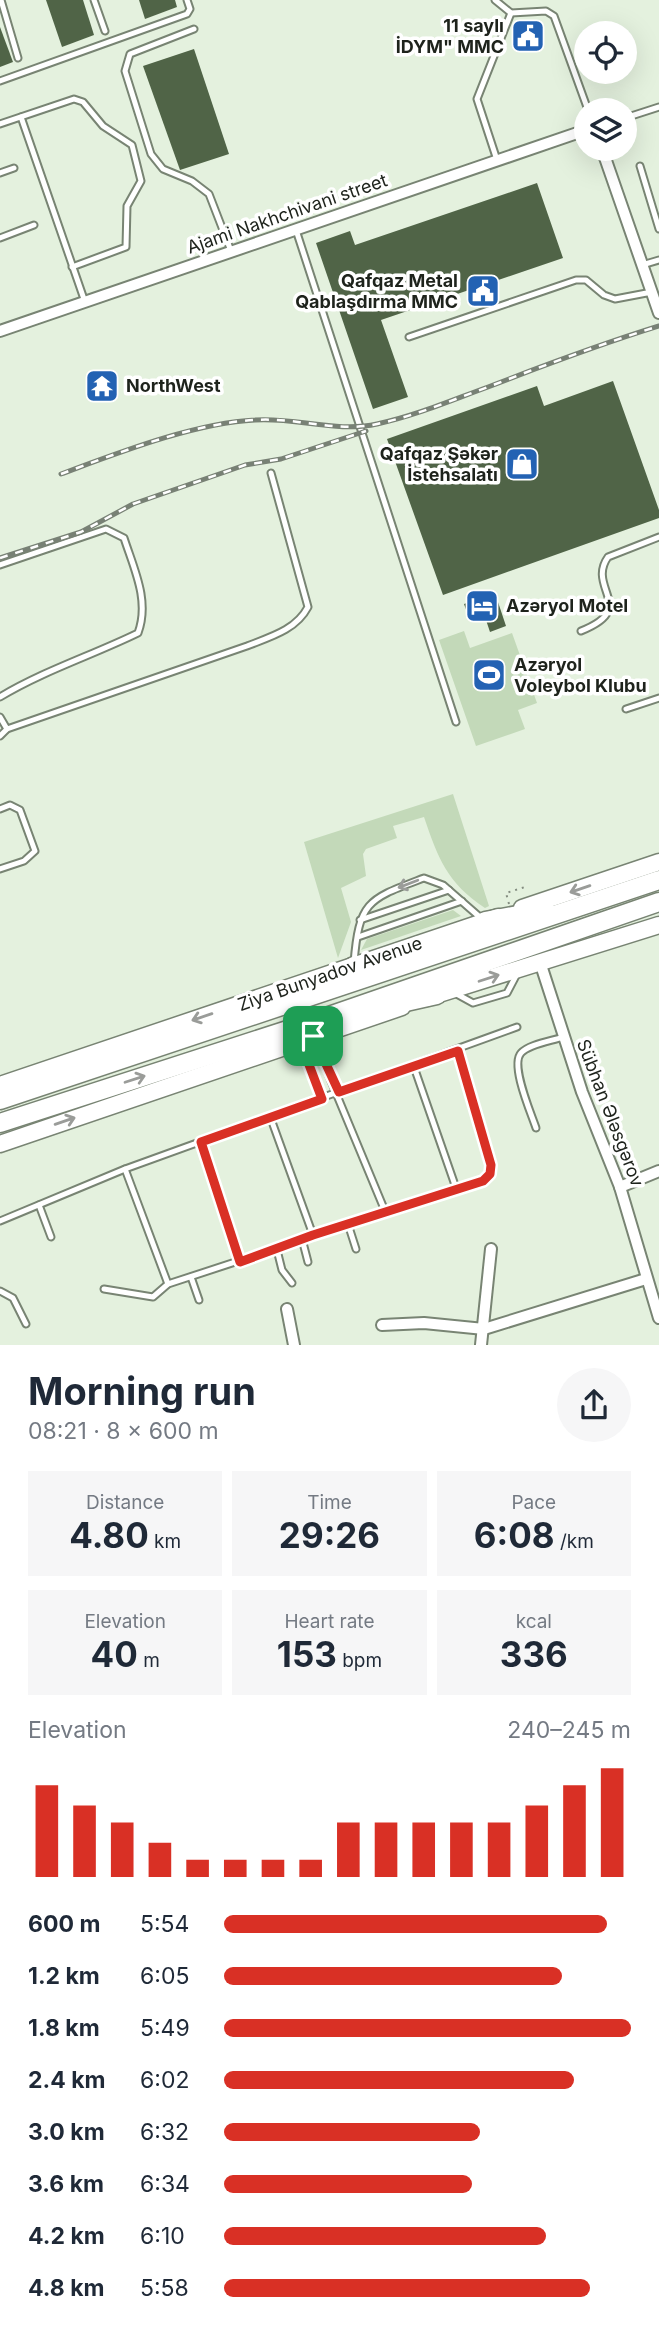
<!DOCTYPE html>
<html lang="en">
<head>
<meta charset="utf-8">
<style>
  body { margin:0; font-family:Inter,sans-serif; background:#f6f6f7; color:#1f2937; height:100vh; display:flex; flex-direction:column; font-size:26px; white-space:nowrap }
  * { box-sizing:border-box; margin:0 }
  p { font-size:23px; color:#747a83 }
  .icon { flex:none; width:38px; height:38px; fill:none; stroke:currentColor; stroke-width:2; stroke-linecap:round; stroke-linejoin:round }
  .map { position:relative; height:1345px; overflow:hidden }
  .side { display:flex; flex-direction:column; background:#fff; flex:1 }
  .side>* { flex:none }
  .buttons { position:absolute; left:574px; top:21px; display:grid; gap:14px }
  .buttons a { display:grid; place-items:center; width:63px; height:63px; border-radius:50%; background:#fff; box-shadow:0 7px 28px #0002; font-size:35px }
  .pin { position:absolute; display:grid; place-items:center; width:60px; height:60px; color:#fff; margin:-30px; border-radius:14px; box-shadow:0 4px 10px #0006 }
  .round { display:grid; place-items:center; flex:none; width:74px; height:74px; border-radius:37px; background:#f6f6f7 }
  .headline { display:flex; align-items:center; justify-content:space-between; height:119px; padding:0 28px }
  h1 { font-size:38px; font-weight:700; line-height:52px }
  .metrics { display:grid; grid-template-columns:repeat(3,1fr); gap:10px; height:119px; padding:7px 28px }
  .metrics div { display:grid; align-content:center; border-radius:0px; background:#f6f6f7; text-align:center }
  .metrics b { font-size:35px; font-weight:700 }
  .metrics small { font-size:19px; font-weight:400 }
  .metrics p { font-size:19px }
  .chart { height:196px; padding:14px 28px }
  .chart p { display:flex; justify-content:space-between }
  .chart svg { width:100%; height:126px; margin-top:7px; stroke:#d93025; stroke-width:6 }
  ul { padding:0 28px; list-style:none; font-size:23px }
  li { display:grid; grid-template-columns:112px 84px 1fr; align-items:center; height:52px }
  li i { height:18px; border-radius:9px; background:#d93025 }
  .map>svg:first-child { display:block }
  .green { fill:#c3d9b9 }
  .building { fill:#506447 }
  .lines { fill:none; stroke-linecap:round; stroke-linejoin:round }
  .service-casing { stroke:#788473; stroke-width:9 }
  .minor-casing { stroke:#788473; stroke-width:14 }
  .secondary-casing { stroke:#788473; stroke-width:19 }
  .primary-casing { stroke:#788473; stroke-width:21 }
  .path { stroke:#848d80; stroke-width:2; stroke-dasharray:2 5; stroke-linecap:butt }
  .service { stroke:#fff; stroke-width:5 }
  .minor { stroke:#fff; stroke-width:10 }
  .secondary { stroke:#fff; stroke-width:16 }
  .primary { stroke:#fff; stroke-width:18 }
  .rail-casing { stroke:#788175; stroke-width:5 }
  .rail { stroke:#fff; stroke-width:2.5; stroke-dasharray:8; stroke-linecap:butt }
  .oneway { stroke:#9a9c99 }
  .route-casing { stroke:#fff; stroke-width:14 }
  .route { stroke:#d93025; stroke-width:9 }
  .labels { text-anchor:middle; stroke-width:7; stroke-linejoin:round; paint-order:stroke }
  .poi-label { font-size:18px; font-weight:bold; fill:#1e231c; stroke:#fff; text-anchor:end }
  .street-label { font-size:18px; fill:#1e231c; stroke:#fff }
</style>
</head>
<body>
<div class="map">
<svg width="659" height="1345" viewBox="0 0 659 1345">
  <rect width="100%" height="100%" fill="#e4f1de"/>
  <!-- green -->
  <g class="green">
    <path d="M464,631l6,17 42,-15 25,70 -19,7 7,19 -49,17 -37,-106z"/>
    <path d="M453,794l36,112 -4,2c-38,-25 -47,-50 -61,-91l-31,9 4,12 -31,11 -3,5 3,22 -25,12 10,34 -13,36 -34,-116z"/>
    <path d="M453,910l8,6 -100,34 6,-11z"/>
  </g>
  <!-- building -->
  <g class="building">
    <path d="M46,0h37l11,35 -32,12z"/>
    <path d="M139,0h36l2,7 -32,12z"/>
    <path d="M0,27l13,35 -13,5z"/>
    <path d="M194,49l35,105 -49,16 -37,-104z"/>
    <path d="M537,183l26,75 -182,62 27,77 -35,12 -57,-166 34,-12 5,14z"/>
    <path d="M613,381l46,129v8l-216,77 -56,-156 150,-53 7,20z"/>
    <path d="M495,593l11,33 -16,6 -6,-18 -15,4 -5,-14z"/>
  </g>
  <g class="lines">
    <defs>
      <g id="service">
        <path d="M1,0l17,58"/>
        <path d="M94,0l11,31"/>
        <path d="M495,0l16,13 35,-2 8,5 34,94"/>
        <path d="M194,29l-64,25 -5,17 26,83 12,15 29,12 17,13 22,57"/>
        <path d="M0,81l187,-67 3,-5 -3,-9"/>
        <path d="M21,117l64,185"/>
        <path d="M625,118l34,-11"/>
        <path d="M0,124l74,-25 9,3 20,24 29,19 9,36 -14,25 -1,41 -54,20"/>
        <path d="M497,160l-20,-61 34,-86"/>
        <path d="M640,166l19,63"/>
        <path d="M0,173l14,-5"/>
        <path d="M296,230l160,492"/>
        <path d="M0,238l34,-13"/>
        <path d="M642,265l17,-5"/>
        <path d="M409,337l167,-57h10l18,15 11,4 37,-7"/>
        <path d="M0,565l106,-36 18,9c10,31 26,63 14,95 -45,22 -95,38 -138,64"/>
        <path d="M581,631c58,-23 5,-43 27,-74l51,-20"/>
        <path d="M626,709l33,-11"/>
        <path d="M0,717l7,12 -7,7"/>
        <path d="M7,729l240,-83c23,-9 49,-16 61,-39l-37,-134"/>
        <path d="M0,809l10,-4 10,5 15,41 -11,10 -24,8"/>
        <path d="M360,920l89,-30"/>
        <path d="M358,937l104,-36"/>
        <path d="M354,963c5,-63 15,-64 70,-85l19,7 39,34"/>
        <path d="M453,992l20,11 34,-10 11,-21"/>
        <path d="M314,1040l71,171"/>
        <path d="M301,1044l21,55"/>
        <path d="M414,1067l42,121"/>
        <path d="M271,1119l42,116"/>
        <path d="M536,1128c-5,-15 -26,-63 -15,-75 8,-9 31,-12 42,-16"/>
        <path d="M201,1142l39,119"/>
        <path d="M125,1169l43,115"/>
        <path d="M39,1205l12,32"/>
        <path d="M0,1221l125,-52 392,-142"/>
        <path d="M348,1224l8,25"/>
        <path d="M302,1239l6,23"/>
        <path d="M277,1250l5,20 10,13"/>
        <path d="M191,1277l8,23"/>
        <path d="M104,1289l49,8 15,-13 315,-103 7,-7 1,-9 -33,-114"/>
        <path d="M0,1291l13,7 13,26"/>
      </g>
      <g id="minor">
        <path d="M602,149l57,164"/>
        <path d="M0,331l586,-201"/>
        <path d="M540,962l42,130 38,95 39,131"/>
        <path d="M620,1187l39,-16"/>
        <path d="M287,1309l7,36"/>
        <path d="M382,1325l42,-2 60,6 162,-50"/>
        <path d="M481,1345l10,-96"/>
      </g>
      <g id="secondary">
        <path d="M522,908l137,-46"/>
        <path d="M426,998l233,-73"/>
        <path d="M0,1085l498,-168"/>
        <path d="M0,1144l402,-137"/>
      </g>
      <g id="primary">
        <path d="M485,921l60,-11"/>
        <path d="M319,988l35,-22"/>
        <path d="M388,1006l49,-11"/>
        <path d="M0,1100l659,-220"/>
        <path d="M0,1123l300,-97 359,-124"/>
      </g>
    </defs>
    <!-- service casing -->
    <use href="#service" class="service-casing"/>
    <!-- minor casing -->
    <use href="#minor" class="minor-casing"/>
    <!-- secondary casing -->
    <use href="#secondary" class="secondary-casing"/>
    <!-- primary casing -->
    <use href="#primary" class="primary-casing"/>
    <!-- path -->
    <path class="path" d="M509,904l-3,-11 22,-7"/>
    <!-- service -->
    <use href="#service" class="service"/>
    <!-- minor -->
    <use href="#minor" class="minor"/>
    <!-- secondary -->
    <use href="#secondary" class="secondary"/>
    <!-- primary -->
    <use href="#primary" class="primary"/>
    <defs>
      <g id="rail">
        <path d="M61,474c57,-21 133,-51 194,-54 41,-3 82,13 122,4 38,-8 75,-24 111,-37 57,-22 113,-43 171,-61"/>
        <path d="M0,558l81,-26 52,-28 112,-39 36,-6 85,-28"/>
      </g>
    </defs>
    <!-- rail casing -->
    <use href="#rail" class="rail-casing"/>
    <!-- rail -->
    <use href="#rail" class="rail"/>
  </g>
  <!-- one-way arrows -->
  <defs><path id="oneway-shaft" d="M-6 0H5M1.5-3L5.5 0L1.5 3" fill="none" stroke-width="1.6" stroke-linecap="round" stroke-linejoin="round" transform="scale(1.75)"/></defs>
  <g class="oneway">
    <use href="#oneway-shaft" transform="translate(408 884) rotate(159)"/>
    <use href="#oneway-shaft" transform="translate(580 889) rotate(161)"/>
    <use href="#oneway-shaft" transform="translate(489 978) rotate(-18)"/>
    <use href="#oneway-shaft" transform="translate(202 1017) rotate(161)"/>
    <use href="#oneway-shaft" transform="translate(135 1079) rotate(-18)"/>
    <use href="#oneway-shaft" transform="translate(65 1121) rotate(-19)"/>
  </g>
  <g class="lines">
    <defs>
      <path id="route" d="M313,1036l26,56 119,-41 33,114 -1,9 -7,7 -170,54 -73,27 -39,-120 121,-43 -22,-58z"/>
    </defs>
    <!-- route casing -->
    <use href="#route" class="route-casing"/>
    <!-- route -->
    <use href="#route" class="route"/>
  </g>
  <!-- icons -->
  <defs>
    <symbol id="civic-square" viewBox="-11 -11 22 22"><rect x="-9" y="-9" width="18" height="18" rx="4" fill="#2362b3" stroke="#fff"/><path d="M-.6-6.5H3V-4.5H.6V-3L4-1V1h2V6H-6V1h2V-1L-.6-3ZM-1.2 2.5V6h2.4V2.5Z" fill="#fff"/></symbol>
    <symbol id="temple-square" viewBox="-11 -11 22 22"><rect x="-9" y="-9" width="18" height="18" rx="4" fill="#2362b3" stroke="#fff"/><path d="M0-6L5-2H3V0L6.5 2.5H4V6H1.5V3h-3V6H-4V2.5H-6.5L-3 0V-2H-5Z" fill="#fff"/></symbol>
    <symbol id="shop-square" viewBox="-11 -11 22 22"><rect x="-9" y="-9" width="18" height="18" rx="4" fill="#2362b3" stroke="#fff"/><path d="M-5-2.5h2.3a2.7 3.5 0 0 1 5.4 0H5L5.5 6h-11ZM-1.5-2.5h3a1.5 2.3 0 0 0-3 0Z" fill="#fff"/></symbol>
    <symbol id="hotel-square" viewBox="-11 -11 22 22"><rect x="-9" y="-9" width="18" height="18" rx="4" fill="#2362b3" stroke="#fff"/><path d="M-6-4.5h1.5V1H6V5H4.5V3h-9V5H-6ZM-4 0a1.8 1.8 0 1 1 3.6 0ZM.5 0V-2.5h3Q6-2.5 6 0Z" fill="#fff"/></symbol>
    <symbol id="stadium-square" viewBox="-11 -11 22 22"><rect x="-9" y="-9" width="18" height="18" rx="4" fill="#2362b3" stroke="#fff"/><path d="M0-5a6.5 5 0 1 0 0 10a6.5 5 0 1 0 0-10ZM-3.5-1.8h7v3.6h-7Z" fill="#fff"/></symbol>
  </defs>
  <g fill-rule="evenodd">
    <use href="#civic-square" x="509" y="17" width="38" height="38"/>
    <use href="#civic-square" x="464" y="272" width="38" height="38"/>
    <use href="#temple-square" x="83" y="367" width="38" height="38"/>
    <use href="#shop-square" x="503" y="445" width="38" height="38"/>
    <use href="#hotel-square" x="463" y="587" width="38" height="38"/>
    <use href="#stadium-square" x="470" y="656" width="38" height="38"/>
  </g>
  <g class="labels">
    <!-- poi labels -->
    <g class="poi-label">
      <text x="504" y="32">11 saylı<tspan x="504" dy="21">İDYM" MMC</tspan></text>
      <text x="458" y="287">Qafqaz Metal<tspan x="458" dy="21">Qablaşdırma MMC</tspan></text>
      <text x="126" y="392" text-anchor="start">NorthWest</text>
      <text x="498" y="460">Qafqaz Şəkər<tspan x="498" dy="21">İstehsalatı</tspan></text>
      <text x="506" y="612" text-anchor="start">Azəryol Motel</text>
      <text x="514" y="671" text-anchor="start">Azəryol<tspan x="514" dy="21">Voleybol Klubu</tspan></text>
    </g>
    <!-- street labels -->
    <g class="street-label">
      <text transform="translate(287 214) rotate(-19)" y="6">Ajami Nakhchivani street</text>
      <text transform="translate(330 974) rotate(-19)" y="6">Ziya Bunyadov Avenue</text>
      <text transform="translate(610 1113) rotate(69)" y="6">Sübhan Ələsgərov</text>
    </g>
  </g>
</svg>
<div class="buttons">
<a><svg class="icon" aria-label="locate" viewBox="0 0 24 24"><circle cx="12" cy="12" r="6"/><path d="M12 2v4M12 18v4M2 12h4M18 12h4"/></svg></a>
<a><svg class="icon" aria-label="layers" viewBox="0 0 24 24"><path d="M12 4l9 5-9 5-9-5zM3 14l9 5 9-5"/></svg></a>
</div>
<div class="pin" style="left:313px;top:1036px;background:#1e9e55"><svg class="icon" aria-label="arrive" viewBox="0 0 24 24"><path d="M6 21V4h12l-3 4 3 4H6"/></svg></div>
</div>
<section class="side">
<div class="headline"><div><h1>Morning run</h1><p>08:21 · 8 × 600 m</p></div><a class="round"><svg class="icon" aria-label="share" viewBox="0 0 24 24"><path d="M12 15V3M7 8l5-5 5 5M5 13v7h14v-7"/></svg></a></div>
<div class="metrics">
<div><p>Distance</p><b>4.80<small> km</small></b></div>
<div><p>Time</p><b>29:26</b></div>
<div><p>Pace</p><b>6:08<small> /km</small></b></div>
</div>
<div class="metrics">
<div><p>Elevation</p><b>40<small> m</small></b></div>
<div><p>Heart rate</p><b>153<small> bpm</small></b></div>
<div><p>kcal</p><b>336</b></div>
</div>
<div class="chart"><p><span>Elevation</span>240–245 m</p>
<svg viewBox="0 0 160 44" preserveAspectRatio="none"><path d="M5 44V12M15 44V19M25 44V25M35 44V32M45 44V38M55 44V38M65 44V38M75 44V38M85 44V25M95 44V25M105 44V25M115 44V25M125 44V25M135 44V19M145 44V12M155 44V6"/></svg>
</div>
<ul>
<li><b>600 m</b>5:54<i style="width:94%"></i></li>
<li><b>1.2 km</b>6:05<i style="width:83%"></i></li>
<li><b>1.8 km</b>5:49<i style="width:100%"></i></li>
<li><b>2.4 km</b>6:02<i style="width:86%"></i></li>
<li><b>3.0 km</b>6:32<i style="width:63%"></i></li>
<li><b>3.6 km</b>6:34<i style="width:61%"></i></li>
<li><b>4.2 km</b>6:10<i style="width:79%"></i></li>
<li><b>4.8 km</b>5:58<i style="width:90%"></i></li>
</ul>
</section>
</body>
</html>
